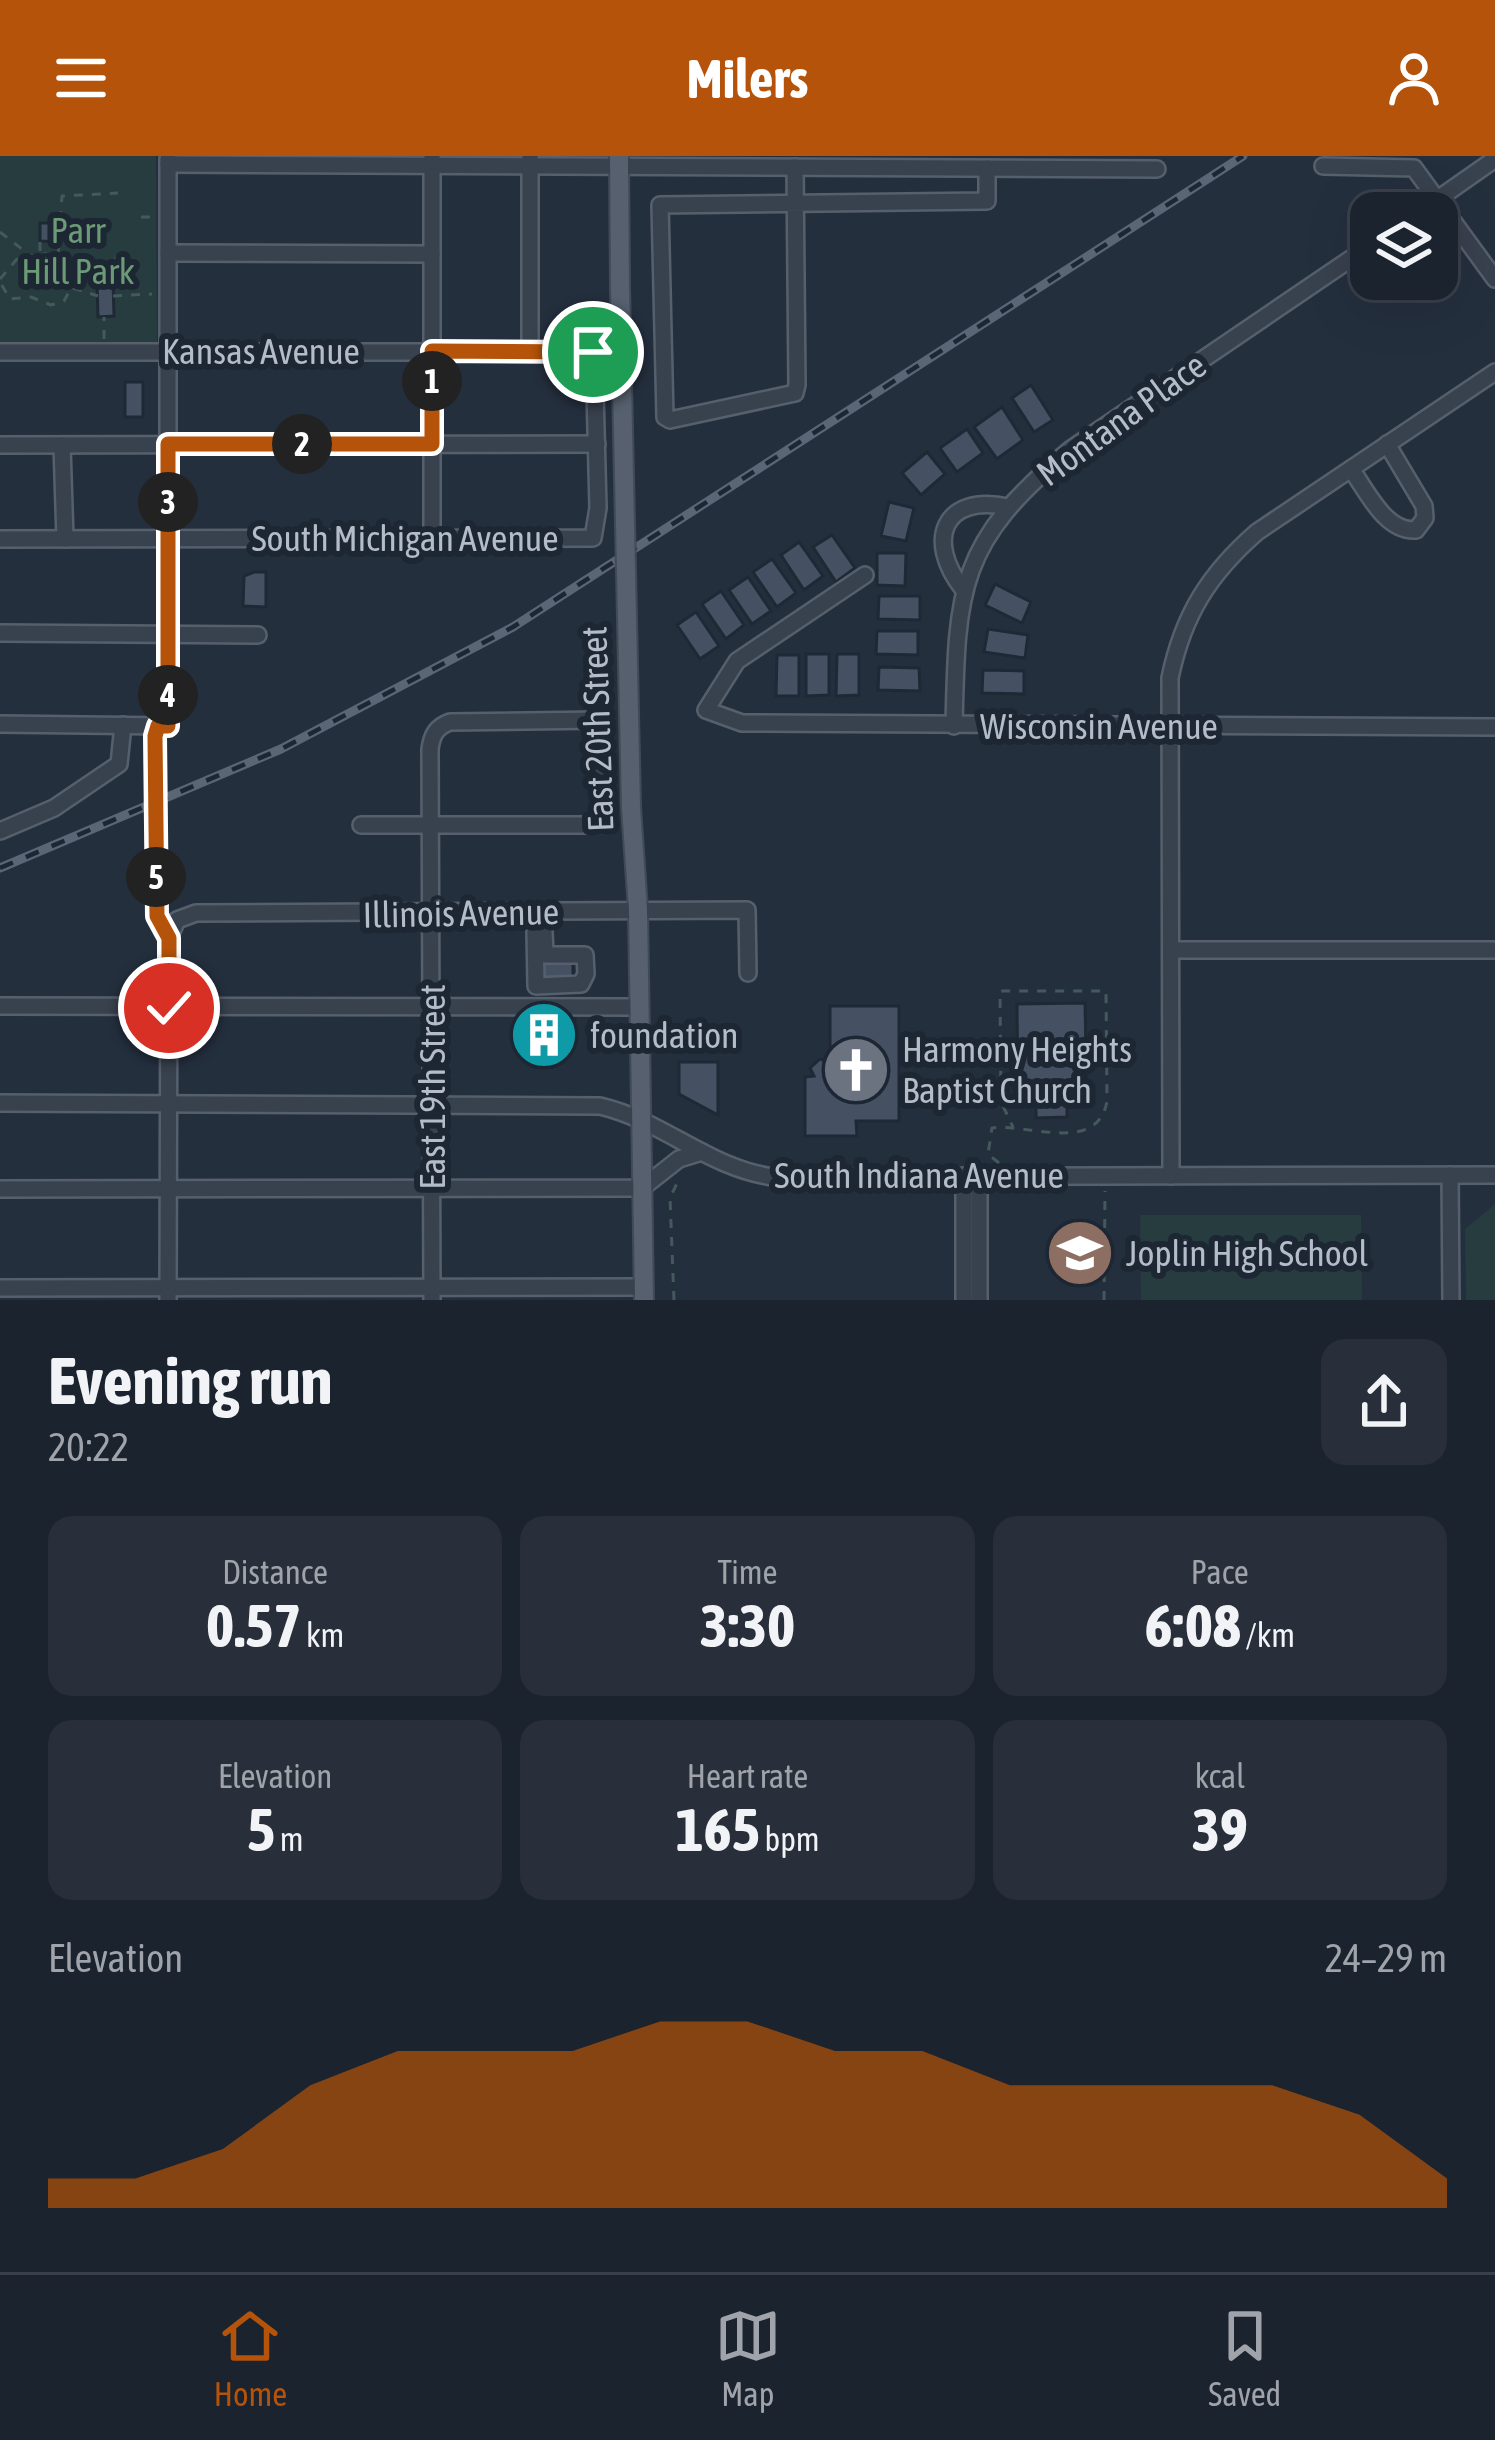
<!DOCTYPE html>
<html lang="en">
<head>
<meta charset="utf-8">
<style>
  body { margin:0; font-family:"Asap Condensed",sans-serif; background:#282f3a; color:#f1f3f6; height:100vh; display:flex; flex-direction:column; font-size:45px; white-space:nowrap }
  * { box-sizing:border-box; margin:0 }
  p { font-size:39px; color:#a0a4aa }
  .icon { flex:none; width:66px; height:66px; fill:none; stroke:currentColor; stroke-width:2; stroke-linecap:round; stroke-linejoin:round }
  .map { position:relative; height:1144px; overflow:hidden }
  .drawer { display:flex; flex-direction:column; background:#1b232e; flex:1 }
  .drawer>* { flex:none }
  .controls { position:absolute; left:1350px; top:36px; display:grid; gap:24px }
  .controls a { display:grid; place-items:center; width:108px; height:108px; border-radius:24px; background:#1b232e; box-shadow:0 12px 48px #0002,0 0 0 3px #39404a; font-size:60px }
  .pin { position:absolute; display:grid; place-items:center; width:102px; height:102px; color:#fff; margin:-51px; border:6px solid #fff; border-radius:50%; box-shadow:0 3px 12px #0007 }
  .km { position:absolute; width:60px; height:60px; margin:-30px; border-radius:50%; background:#222; color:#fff; font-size:33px; line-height:60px; text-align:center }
  .round { display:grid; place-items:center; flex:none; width:126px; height:126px; border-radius:24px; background:#282f3a }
  .headline { display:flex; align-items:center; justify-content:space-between; height:204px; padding:0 48px }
  h1 { font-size:66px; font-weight:700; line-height:90px }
  .stats { display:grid; grid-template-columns:repeat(3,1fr); gap:18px; height:204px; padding:12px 48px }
  .stats div { display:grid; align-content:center; border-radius:24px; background:#282f3a; text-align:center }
  .stats b { font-size:60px; font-weight:700 }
  .stats small { font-size:33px; font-weight:400 }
  .stats p { font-size:33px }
  .chart { height:336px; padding:24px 48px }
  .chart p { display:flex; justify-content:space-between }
  .chart svg { width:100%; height:216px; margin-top:12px; fill:#b45309; opacity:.7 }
  header { display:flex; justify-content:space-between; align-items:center; height:156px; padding:0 48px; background:#b45309; color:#fff; font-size:54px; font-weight:700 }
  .menu { display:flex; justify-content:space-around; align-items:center; height:168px; border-top:3px solid #39404a; background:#1b232e; font-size:33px; color:#a0a4aa }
  .menu a { display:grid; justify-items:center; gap:6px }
  .menu .active { color:#b45309 }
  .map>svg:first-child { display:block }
  .green { fill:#263c3f }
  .building { fill:#455162; stroke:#1f2835; stroke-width:3 }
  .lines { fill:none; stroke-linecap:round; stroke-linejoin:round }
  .minor-casing { stroke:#565f6c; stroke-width:20 }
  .major-casing { stroke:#414a57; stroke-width:22 }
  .path { stroke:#44595c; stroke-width:3; stroke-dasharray:9 9; stroke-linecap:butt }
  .minor { stroke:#38414e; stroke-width:15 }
  .major { stroke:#56606e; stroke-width:18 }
  .rail-casing { stroke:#5a6575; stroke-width:9 }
  .rail { stroke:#1d2633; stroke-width:4.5; stroke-dasharray:14; stroke-linecap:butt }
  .major-bridge-casing { stroke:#414a57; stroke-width:22; stroke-linecap:butt }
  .major-bridge { stroke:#56606e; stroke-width:18 }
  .route-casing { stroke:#fff; stroke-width:24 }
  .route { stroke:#b45309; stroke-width:15 }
  .labels { text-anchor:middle; stroke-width:12; stroke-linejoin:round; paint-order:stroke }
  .park-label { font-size:36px; fill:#6b9a76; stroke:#1d2633 }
  .street-label { font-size:36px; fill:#b4bcc9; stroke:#1d2633 }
  .poi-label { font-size:36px; fill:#b4bcc9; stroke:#1d2633; text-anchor:start }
</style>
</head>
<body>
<header><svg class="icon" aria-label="menu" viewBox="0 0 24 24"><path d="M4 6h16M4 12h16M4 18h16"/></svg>Milers<svg class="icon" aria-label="person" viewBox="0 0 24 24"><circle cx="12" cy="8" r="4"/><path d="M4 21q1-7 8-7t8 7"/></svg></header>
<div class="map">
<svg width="1495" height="1144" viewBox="0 0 1495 1144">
  <rect width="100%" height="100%" fill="#242f3e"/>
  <!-- green -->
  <g class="green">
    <path d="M0,0h156l1,189 -157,2z"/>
    <path d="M1495,1048v96h-29l-1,-71z"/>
    <path d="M1140,1059h221l1,85h-221z"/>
  </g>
  <!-- building -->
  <g class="building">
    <path d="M40,67h19v19l-19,-1z"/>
    <path d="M113,124l1,36 -16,1 -1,-36z"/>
    <rect x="125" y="226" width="18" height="35"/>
    <path d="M1031,229l22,35 -19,12 -22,-34z"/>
    <path d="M1002,251l21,33 -26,19 -23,-32z"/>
    <path d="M967,273l16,24 -26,19 -17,-24z"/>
    <path d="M927,296l18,22 -24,21 -19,-22z"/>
    <path d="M889,346l25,6 -8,33 -25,-5z"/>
    <path d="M832,379l23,33 -19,14 -23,-35z"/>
    <path d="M799,386l24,34 -19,14 -23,-35z"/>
    <path d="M877,397h29l-1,33 -28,-1z"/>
    <path d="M772,403l24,34 -19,14 -24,-35z"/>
    <path d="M254,416h12v35l-23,-1 1,-30z"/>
    <path d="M748,421l23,34 -19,13 -23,-34z"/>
    <path d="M995,428l36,18 -9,21 -37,-18z"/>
    <path d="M721,435l23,34 -18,14 -24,-35z"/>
    <path d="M879,440h41v24l-42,-1z"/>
    <path d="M696,456l23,34 -19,13 -23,-34z"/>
    <path d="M988,473l40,6 -3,23 -41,-6z"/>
    <path d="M877,475h41v24l-42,-1z"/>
    <path d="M806,498h23v41l-23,1z"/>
    <path d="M837,498h22v41l-23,1z"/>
    <path d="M777,499h22v41h-23z"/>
    <path d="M879,511l40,1 1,23 -42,-1z"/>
    <path d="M983,514l41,1v23l-42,-1z"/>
    <rect x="539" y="805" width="34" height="21"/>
    <path d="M1085,847l2,103h-20v11l-31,1v-14h-18l-1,-100z"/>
    <path d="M830,850h69v115h-43l1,15h-52v-59l9,-1 -4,-8 10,-9 10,3z"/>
    <path d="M575,859v20l-31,1 -3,18h-19v-38z"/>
    <path d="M679,906h39v53l-39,-21z"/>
  </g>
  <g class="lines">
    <defs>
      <g id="minor">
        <path d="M168,8l989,5"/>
        <path d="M1323,10l91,2 81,111"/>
        <path d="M795,11l2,218 -2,8 -125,27 -5,-3 -5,-212 327,-4v-33"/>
        <path d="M1418,57l77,-54"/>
        <path d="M168,97l264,1"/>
        <path d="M0,196h594l4,156 -5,30 -593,1"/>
        <path d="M530,196v-195"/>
        <path d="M0,289l597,-1"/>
        <path d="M62,289l3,94"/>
        <path d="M1351,313c16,22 34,63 65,61l9,-12 -1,-12 -37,-62"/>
        <path d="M432,382v-381"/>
        <path d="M865,419l-128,86 -31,49 36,13 753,4"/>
        <path d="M963,433c-38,-48 -20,-96 45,-82"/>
        <path d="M0,477l258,2"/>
        <path d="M0,568l168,2v-567"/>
        <path d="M954,570c3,-139 4,-184 117,-277l300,-204"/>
        <path d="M361,669h241l-1,-105 -151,2c-14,5 -18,13 -20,27l2,551"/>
        <path d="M0,675l54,-23 65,-44 4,-39"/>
        <path d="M535,775l1,55 45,-2 5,-10 -1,-19h-40l-1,-24"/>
        <path d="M1171,794h324"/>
        <path d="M0,850l639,1"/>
        <path d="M0,947l600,3c64,15 108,62 173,71l722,-2"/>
        <path d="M1450,1019l1,125"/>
        <path d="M979,1020v124"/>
        <path d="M1171,1020l-1,-498c13,-63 39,-104 87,-146l238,-160"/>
        <path d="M0,1033l642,-1 37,-29 23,-7"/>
        <path d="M0,1132l643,-1"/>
        <path d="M168,1144l1,-362 8,-18 19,-7 551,-3 1,63"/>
        <path d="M964,1144v-124"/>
      </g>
      <g id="major">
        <path d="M619,0l1,132"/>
        <path d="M631,651l7,103 6,390"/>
      </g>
    </defs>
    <!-- minor casing -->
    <use href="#minor" class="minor-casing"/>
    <!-- major casing -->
    <use href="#major" class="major-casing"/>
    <!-- path -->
    <g class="path">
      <path d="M141,61h11"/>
      <path d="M0,76l27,21"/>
      <path d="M40,95v-10l17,1"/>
      <path d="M58,100l4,-60 56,-3"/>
      <path d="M0,123l17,-20 27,-6 19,10 8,25 -7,13 -13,4 -20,-8 -21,2 -10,-17"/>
      <path d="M108,125l10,-29"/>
      <path d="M73,132l25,8"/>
      <path d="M113,140l39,-2"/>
      <path d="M104,183v-22"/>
      <path d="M155,583l4,182"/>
      <path d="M999,1007l-11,-9 4,-26c35,-5 106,27 115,-27l-1,-110h-106l1,111 12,25"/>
      <path d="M674,1144l-4,-102 9,-19"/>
      <path d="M1104,1144l1,-109"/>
    </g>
    <!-- minor -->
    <use href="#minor" class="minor"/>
    <!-- major -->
    <use href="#major" class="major"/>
    <defs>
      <path id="rail" d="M0,712l281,-119 232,-122 730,-471"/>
    </defs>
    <!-- rail casing -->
    <use href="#rail" class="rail-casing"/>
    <!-- rail -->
    <use href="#rail" class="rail"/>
    <defs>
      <path id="major-bridge" d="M620,132l11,519"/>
    </defs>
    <!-- major-bridge casing -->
    <use href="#major-bridge" class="major-bridge-casing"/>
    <!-- major-bridge -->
    <use href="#major-bridge" class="major-bridge"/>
  </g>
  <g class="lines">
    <defs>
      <path id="route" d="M169,852v-70l-12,-22 -2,-180 3,-10h10v-282h264v-93l161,1"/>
    </defs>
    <!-- route casing -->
    <use href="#route" class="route-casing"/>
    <!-- route -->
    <use href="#route" class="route"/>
  </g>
  <!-- icons -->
  <defs>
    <symbol id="building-disc" viewBox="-11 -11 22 22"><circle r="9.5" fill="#0f9aa8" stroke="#1d2633"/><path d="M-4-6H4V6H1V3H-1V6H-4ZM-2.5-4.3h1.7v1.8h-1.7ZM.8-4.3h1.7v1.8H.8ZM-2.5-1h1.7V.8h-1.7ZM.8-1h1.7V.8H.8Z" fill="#fff"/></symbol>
    <symbol id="church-disc" viewBox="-11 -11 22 22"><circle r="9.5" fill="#6b7280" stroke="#1d2633"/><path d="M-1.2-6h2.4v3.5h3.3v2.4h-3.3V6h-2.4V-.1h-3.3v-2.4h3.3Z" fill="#fff"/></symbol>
    <symbol id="school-disc" viewBox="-11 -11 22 22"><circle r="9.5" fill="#8d6e63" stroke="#1d2633"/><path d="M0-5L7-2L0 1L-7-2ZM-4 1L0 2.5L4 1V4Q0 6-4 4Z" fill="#fff"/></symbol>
  </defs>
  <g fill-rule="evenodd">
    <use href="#building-disc" x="506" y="841" width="76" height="76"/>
    <use href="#church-disc" x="818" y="876" width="76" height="76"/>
    <use href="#school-disc" x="1042" y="1059" width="76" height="76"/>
  </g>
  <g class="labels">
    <!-- park labels -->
    <g class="park-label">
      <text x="78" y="87">Parr<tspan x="78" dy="41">Hill Park</tspan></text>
    </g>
    <!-- street labels -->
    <g class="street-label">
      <text x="261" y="208">Kansas Avenue</text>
      <text transform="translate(1121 263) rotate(-36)" y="13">Montana Place</text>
      <text x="405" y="395">South Michigan Avenue</text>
      <text x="1099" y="583">Wisconsin Avenue</text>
      <text transform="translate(597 573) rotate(-92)" y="13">East 20th Street</text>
      <text transform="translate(461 757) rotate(-1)" y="13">Illinois Avenue</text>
      <text transform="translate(432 931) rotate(-90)" y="13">East 19th Street</text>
      <text x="919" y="1032">South Indiana Avenue</text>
    </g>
    <!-- poi labels -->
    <g class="poi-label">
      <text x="590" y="892">foundation</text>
      <text x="902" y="906">Harmony Heights<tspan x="902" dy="41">Baptist Church</tspan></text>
      <text x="1126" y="1110">Joplin High School</text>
    </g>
  </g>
</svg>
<div class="controls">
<a><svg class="icon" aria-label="layers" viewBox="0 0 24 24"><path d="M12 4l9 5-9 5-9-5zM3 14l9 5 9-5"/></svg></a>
</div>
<div class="pin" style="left:593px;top:196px;background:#1e9e55"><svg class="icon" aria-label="arrive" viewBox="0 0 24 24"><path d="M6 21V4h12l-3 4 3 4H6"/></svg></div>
<div class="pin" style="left:169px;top:852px;background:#d93025"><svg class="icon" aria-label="check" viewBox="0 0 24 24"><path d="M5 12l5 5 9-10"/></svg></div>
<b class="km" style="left:432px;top:225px">1</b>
<b class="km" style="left:302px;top:288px">2</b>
<b class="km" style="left:168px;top:346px">3</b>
<b class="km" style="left:168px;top:539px">4</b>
<b class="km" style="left:156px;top:721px">5</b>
</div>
<section class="drawer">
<div class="headline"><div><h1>Evening run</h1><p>20:22</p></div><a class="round"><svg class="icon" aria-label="share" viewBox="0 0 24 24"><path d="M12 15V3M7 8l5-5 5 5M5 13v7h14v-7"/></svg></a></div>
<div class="stats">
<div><p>Distance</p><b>0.57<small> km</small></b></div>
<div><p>Time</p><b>3:30</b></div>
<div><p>Pace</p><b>6:08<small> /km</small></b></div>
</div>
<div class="stats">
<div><p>Elevation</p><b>5<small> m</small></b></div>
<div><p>Heart rate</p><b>165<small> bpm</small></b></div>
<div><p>kcal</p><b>39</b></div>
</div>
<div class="chart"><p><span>Elevation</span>24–29 m</p>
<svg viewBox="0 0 160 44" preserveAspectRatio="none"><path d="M0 44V38L10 38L20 32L30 19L40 12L50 12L60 12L70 6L80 6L90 12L100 12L110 19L120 19L130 19L140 19L150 25L160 38V44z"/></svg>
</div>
</section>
<nav class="menu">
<a class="active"><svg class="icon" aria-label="home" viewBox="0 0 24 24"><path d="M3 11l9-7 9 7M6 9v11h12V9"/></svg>Home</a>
<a><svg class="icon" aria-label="map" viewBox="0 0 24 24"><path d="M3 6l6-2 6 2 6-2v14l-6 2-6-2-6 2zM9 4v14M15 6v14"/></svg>Map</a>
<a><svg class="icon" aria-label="saved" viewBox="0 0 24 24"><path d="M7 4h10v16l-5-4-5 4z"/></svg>Saved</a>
</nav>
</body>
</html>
